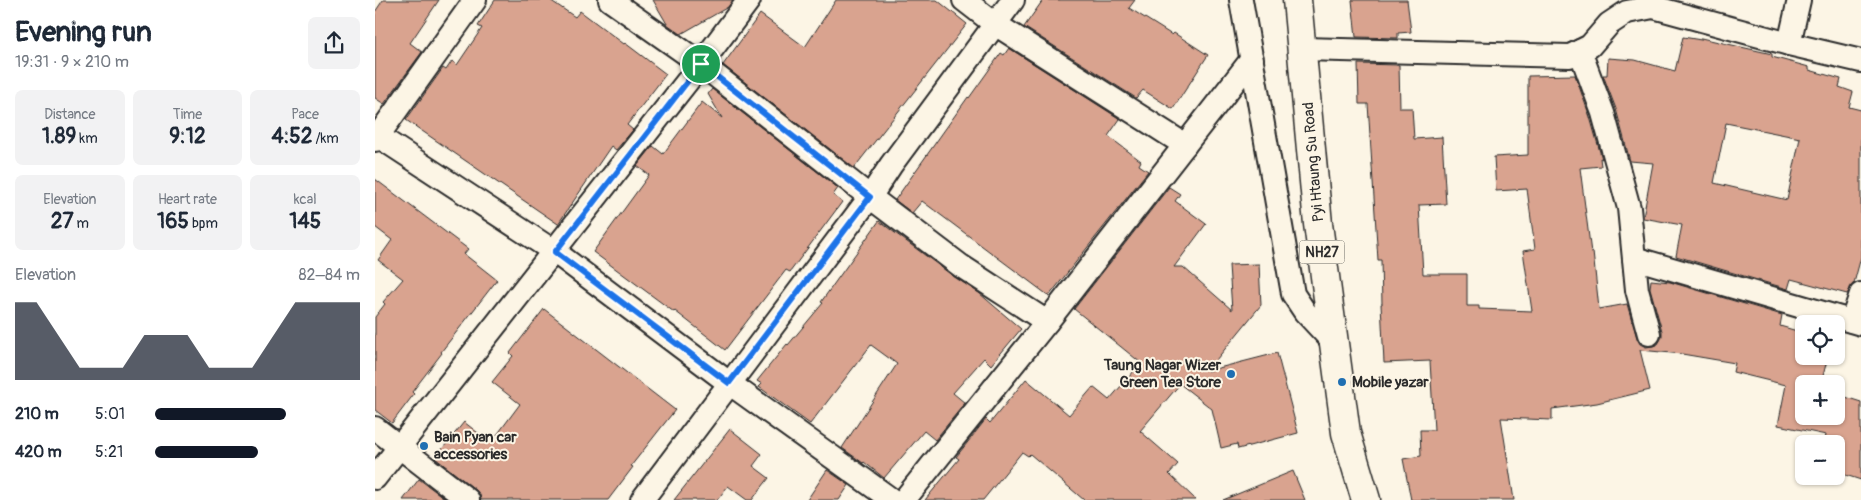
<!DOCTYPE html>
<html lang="en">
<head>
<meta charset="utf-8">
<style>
  body { margin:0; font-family:Pangolin,sans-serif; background:#f2f2f3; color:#1f2937; height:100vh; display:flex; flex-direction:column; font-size:19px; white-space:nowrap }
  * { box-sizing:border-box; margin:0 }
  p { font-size:16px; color:#747a83 }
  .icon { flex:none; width:28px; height:28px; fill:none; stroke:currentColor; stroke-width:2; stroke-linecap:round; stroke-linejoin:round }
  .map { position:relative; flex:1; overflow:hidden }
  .side { display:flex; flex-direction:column; background:#fff; width:375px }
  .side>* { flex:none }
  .buttons { position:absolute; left:1420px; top:315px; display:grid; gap:10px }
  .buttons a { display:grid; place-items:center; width:50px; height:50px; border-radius:8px; background:#fff; box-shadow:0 1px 4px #0004; font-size:25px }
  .pin { position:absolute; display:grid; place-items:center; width:42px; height:42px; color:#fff; margin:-21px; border:2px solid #fff; border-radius:50%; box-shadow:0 1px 5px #0007 }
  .round { display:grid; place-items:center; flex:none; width:52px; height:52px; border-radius:8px; background:#f2f2f3 }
  .head { display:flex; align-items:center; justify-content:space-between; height:85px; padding:0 15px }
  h1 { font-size:28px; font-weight:800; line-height:38px }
  .metrics { display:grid; grid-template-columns:repeat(3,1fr); gap:8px; height:85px; padding:5px 15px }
  .metrics div { display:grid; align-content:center; border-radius:8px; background:#f2f2f3; text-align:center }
  .metrics b { font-size:21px; font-weight:800 }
  .metrics small { font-size:14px; font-weight:400 }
  .metrics p { font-size:14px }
  .chart { height:140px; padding:10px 15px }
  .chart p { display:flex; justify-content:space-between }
  .chart svg { width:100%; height:90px; margin-top:5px; fill:#111827; opacity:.7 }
  ul { padding:0 15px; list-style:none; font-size:16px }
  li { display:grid; grid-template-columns:80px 60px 1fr; align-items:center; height:38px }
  li i { height:12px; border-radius:6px; background:#111827 }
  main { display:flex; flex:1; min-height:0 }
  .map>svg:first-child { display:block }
  .building { fill:#d9a38f; stroke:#2b2b2b; fill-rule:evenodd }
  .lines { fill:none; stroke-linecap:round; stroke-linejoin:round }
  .street-casing { stroke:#2b2b2b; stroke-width:26 }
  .highway-casing { stroke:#2b2b2b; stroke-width:31 }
  .street { stroke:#fcf5e5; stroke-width:22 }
  .highway { stroke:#fcf5e5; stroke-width:28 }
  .route-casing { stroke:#fff; stroke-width:10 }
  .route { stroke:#1a73e8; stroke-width:6 }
  .poi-dot { fill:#1f6fb2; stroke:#fcf5e5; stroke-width:2 }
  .labels { text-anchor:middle; stroke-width:4; stroke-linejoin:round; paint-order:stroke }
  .shield { fill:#fcf5e5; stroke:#6a6863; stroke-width:1 }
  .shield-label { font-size:14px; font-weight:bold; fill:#2b2b2b }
  .street-label { font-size:15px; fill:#2b2b2b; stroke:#fcf5e5 }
  .poi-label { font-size:15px; font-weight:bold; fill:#2b2b2b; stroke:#fcf5e5; text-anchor:start }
</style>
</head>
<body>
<main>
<section class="side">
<div class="head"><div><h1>Evening run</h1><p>19:31 · 9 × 210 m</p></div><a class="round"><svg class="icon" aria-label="share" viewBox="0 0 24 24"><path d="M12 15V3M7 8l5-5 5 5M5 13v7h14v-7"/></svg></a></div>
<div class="metrics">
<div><p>Distance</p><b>1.89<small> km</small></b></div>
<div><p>Time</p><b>9:12</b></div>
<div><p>Pace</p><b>4:52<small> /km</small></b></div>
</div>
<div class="metrics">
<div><p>Elevation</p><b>27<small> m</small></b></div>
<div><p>Heart rate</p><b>165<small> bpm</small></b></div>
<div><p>kcal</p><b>145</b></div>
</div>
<div class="chart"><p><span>Elevation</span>82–84 m</p>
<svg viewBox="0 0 160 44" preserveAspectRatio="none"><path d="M0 44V6L10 6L20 22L30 38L40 38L50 38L60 22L70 22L80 22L90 38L100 38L110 38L120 22L130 6L140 6L150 6L160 6V44z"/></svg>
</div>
<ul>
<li><b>210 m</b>5:01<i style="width:64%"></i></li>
<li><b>420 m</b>5:21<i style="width:50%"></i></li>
</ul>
</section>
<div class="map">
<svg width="1486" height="500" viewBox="0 0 1486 500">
  <rect width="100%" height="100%" fill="#fcf5e5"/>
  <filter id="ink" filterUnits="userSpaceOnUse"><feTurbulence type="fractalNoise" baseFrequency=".02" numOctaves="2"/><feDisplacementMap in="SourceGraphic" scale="10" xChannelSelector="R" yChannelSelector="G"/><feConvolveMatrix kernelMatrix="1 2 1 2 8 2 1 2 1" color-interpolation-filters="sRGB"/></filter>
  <g filter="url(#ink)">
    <!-- building -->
    <g class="building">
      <path d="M8,0h56l-29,43 12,9 -38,52 -9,-6v-86z"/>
      <path d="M120,0h55l25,17 5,-6 44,33 1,-1 41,31 -39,51 6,5 -17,20 -5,-4 -53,78 -152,-104 37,-52 3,2 6,-9 5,4 25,-37 -4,-2z"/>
      <path d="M278,0h80l-5,7 -47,27 -14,-10z"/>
      <path d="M461,0h101l30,24 -113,144 -131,-103 37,-51 45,33z"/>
      <path d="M668,0h92l-6,8 43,27 2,-2 34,22 -35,54 -30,-19 -7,8 -112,-71z"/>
      <path d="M977,0h55l4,32 -13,1v5l-42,-1z"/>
      <path d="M1308,37l18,3v-2l71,16v3l37,10v3l32,9 -2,8 14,5 -4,15 12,3v147l-7,26 -7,11 -56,-15 -3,10 -112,-33 6,-31 -39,-7 10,-55 -23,-2 -14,-52 -13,-34h4l1,-17 27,2 40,11zM1351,123l74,15 -13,62 -73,-17z"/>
      <path d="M634,48l111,71 -12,17 33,25 -2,4 9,6 -99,125 -127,-95 -10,12 -17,-13 73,-103 1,1 32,-45 3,2z"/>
      <path d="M983,64l41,1 1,43h12l2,31 28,-2 4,67 -27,1 4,69h44v32h12v3l53,2 -9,-60 12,-2 -8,-60 -31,2 -2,-34 34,-2v-79l47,-1 15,42 12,42 -2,-1 1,8 -21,2 11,85 2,-1 6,57 28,-5 10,34 3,6 6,3 7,-1 5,-2 4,-7v-6l-12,-43 1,-8 19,2 112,33 -2,11 24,7v23h24l-7,28h-17v32h32v-22l25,8v78l-25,-8v-28h-12l2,-9 -48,-10 8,-40 -53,-13 2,-9 -53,-9 -42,-4 10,40 -53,13 -45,6v11l-51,-2 13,82h-103l-8,-41 18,-3 -1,-26h14l-4,-69 -46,2 -3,-59h1l-1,-44h-3l-10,-156h-9z"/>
      <path d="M337,89l126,99 -5,7 9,7 -52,70 -4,-2 -61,80 -50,-39 -1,1 -81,-60 56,-77 -12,-9 16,-20 10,8 39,-52 20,16 -14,-24z"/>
      <path d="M0,179l93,70 -4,5 33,26 -56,72 1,1 -30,39 2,2 -22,29 -17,-13v-93l10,-13 -2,-2 20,-23 -25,-19 14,-20 -17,-13z"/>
      <path d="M794,187l11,7 -5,7 31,23 -32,43h9l49,43 -3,-45 30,-1 2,41 -54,66 70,-18 21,80 -60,16 -1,-5 -16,4 -9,-39 -32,-25 -40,47 38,33 -9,10 27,26h-112l-54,-46 -2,2 -6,-4 -39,48h-58l34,-41 -3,-2 30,-38 4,4 36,-44 43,36 24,-28 16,13 32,-37 -67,-54z"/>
      <path d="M504,221l74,55 26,17 42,36 -30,36 -7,-7 -31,35 12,10 -30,37 -11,-9 -40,47 -20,-16 -1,1 -21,-15 55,-84 -26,-19 -61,79 -51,-37 3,-3 -5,-3 30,-37 1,1 35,-42 -2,-1z"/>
      <path d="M169,309l131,101 -44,56 2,1 -25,33h-127l-1,-5 -4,-5 -41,-32 29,-36 27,21 29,-39 -28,-22 21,-26 -3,-3z"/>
      <path d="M355,429l32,25 -9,12 16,12 -17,22h-5l-19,-14 -11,14h-43z"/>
      <path d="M452,470l22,15 -10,15h-32z"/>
      <path d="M918,471l12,29h-82z"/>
      <path d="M44,479l28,21h-44z"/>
    </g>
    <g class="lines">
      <defs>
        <g id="street">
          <path d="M235,0l91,64 169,133 91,69 86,56"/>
          <path d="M589,0l31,24 190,121"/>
          <path d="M866,0l52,294 12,18 28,30"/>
          <path d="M1414,44l10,-44"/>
          <path d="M928,49l267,7 20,-10 19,-22 18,-12 26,-5 136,37 72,17"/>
          <path d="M1205,51l23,62 26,95 8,82 12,44"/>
          <path d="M0,134l180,118 174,131 163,117"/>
          <path d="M0,140l100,-140"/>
          <path d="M1259,258l227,66"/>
          <path d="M1477,321l9,-27"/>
          <path d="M0,428l93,72"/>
          <path d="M0,478l326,-414 48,-64"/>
          <path d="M267,500l228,-303 21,-32 122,-165"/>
          <path d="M529,500l143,-178 205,-263"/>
        </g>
        <path id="highway" d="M922,0l21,224 28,209 20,67"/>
      </defs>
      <!-- street casing -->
      <use href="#street" class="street-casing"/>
      <!-- highway casing -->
      <use href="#highway" class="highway-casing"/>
      <!-- street -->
      <use href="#street" class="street"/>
      <!-- highway -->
      <use href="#highway" class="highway"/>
    </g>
  </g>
  <g class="lines" filter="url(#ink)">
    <defs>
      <path id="route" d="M326,64l169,133 -141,186 -174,-131z"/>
    </defs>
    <!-- route casing -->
    <use href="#route" class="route-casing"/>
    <!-- route -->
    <use href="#route" class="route"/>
  </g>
  <!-- markers -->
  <g class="poi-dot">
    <circle cx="856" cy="374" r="5"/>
    <circle cx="967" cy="382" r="5"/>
    <circle cx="49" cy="446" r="5"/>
  </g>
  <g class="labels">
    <!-- shield labels -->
    <rect class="shield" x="924.5" y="240.5" width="45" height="23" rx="4"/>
    <g class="shield-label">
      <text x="947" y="257">NH27</text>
    </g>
    <!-- street labels -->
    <g class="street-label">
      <text transform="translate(938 162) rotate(-95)" y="5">Pyi Htaung Su Road</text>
    </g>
    <!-- poi labels -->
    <g class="poi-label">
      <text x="846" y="370" text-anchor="end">Taung Nagar Wizer<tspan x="846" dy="17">Green Tea Store</tspan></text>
      <text x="977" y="387">Mobile yazar</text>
      <text x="59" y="442">Bain Pyan car<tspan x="59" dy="17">accessories</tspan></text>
    </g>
  </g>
</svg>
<div class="buttons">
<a><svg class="icon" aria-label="locate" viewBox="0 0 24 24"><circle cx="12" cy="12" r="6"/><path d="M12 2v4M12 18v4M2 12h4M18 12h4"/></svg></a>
<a>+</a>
<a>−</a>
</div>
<div class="pin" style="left:326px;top:64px;background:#1e9e55"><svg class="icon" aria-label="arrive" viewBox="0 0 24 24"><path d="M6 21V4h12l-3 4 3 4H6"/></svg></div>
</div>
</main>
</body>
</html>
